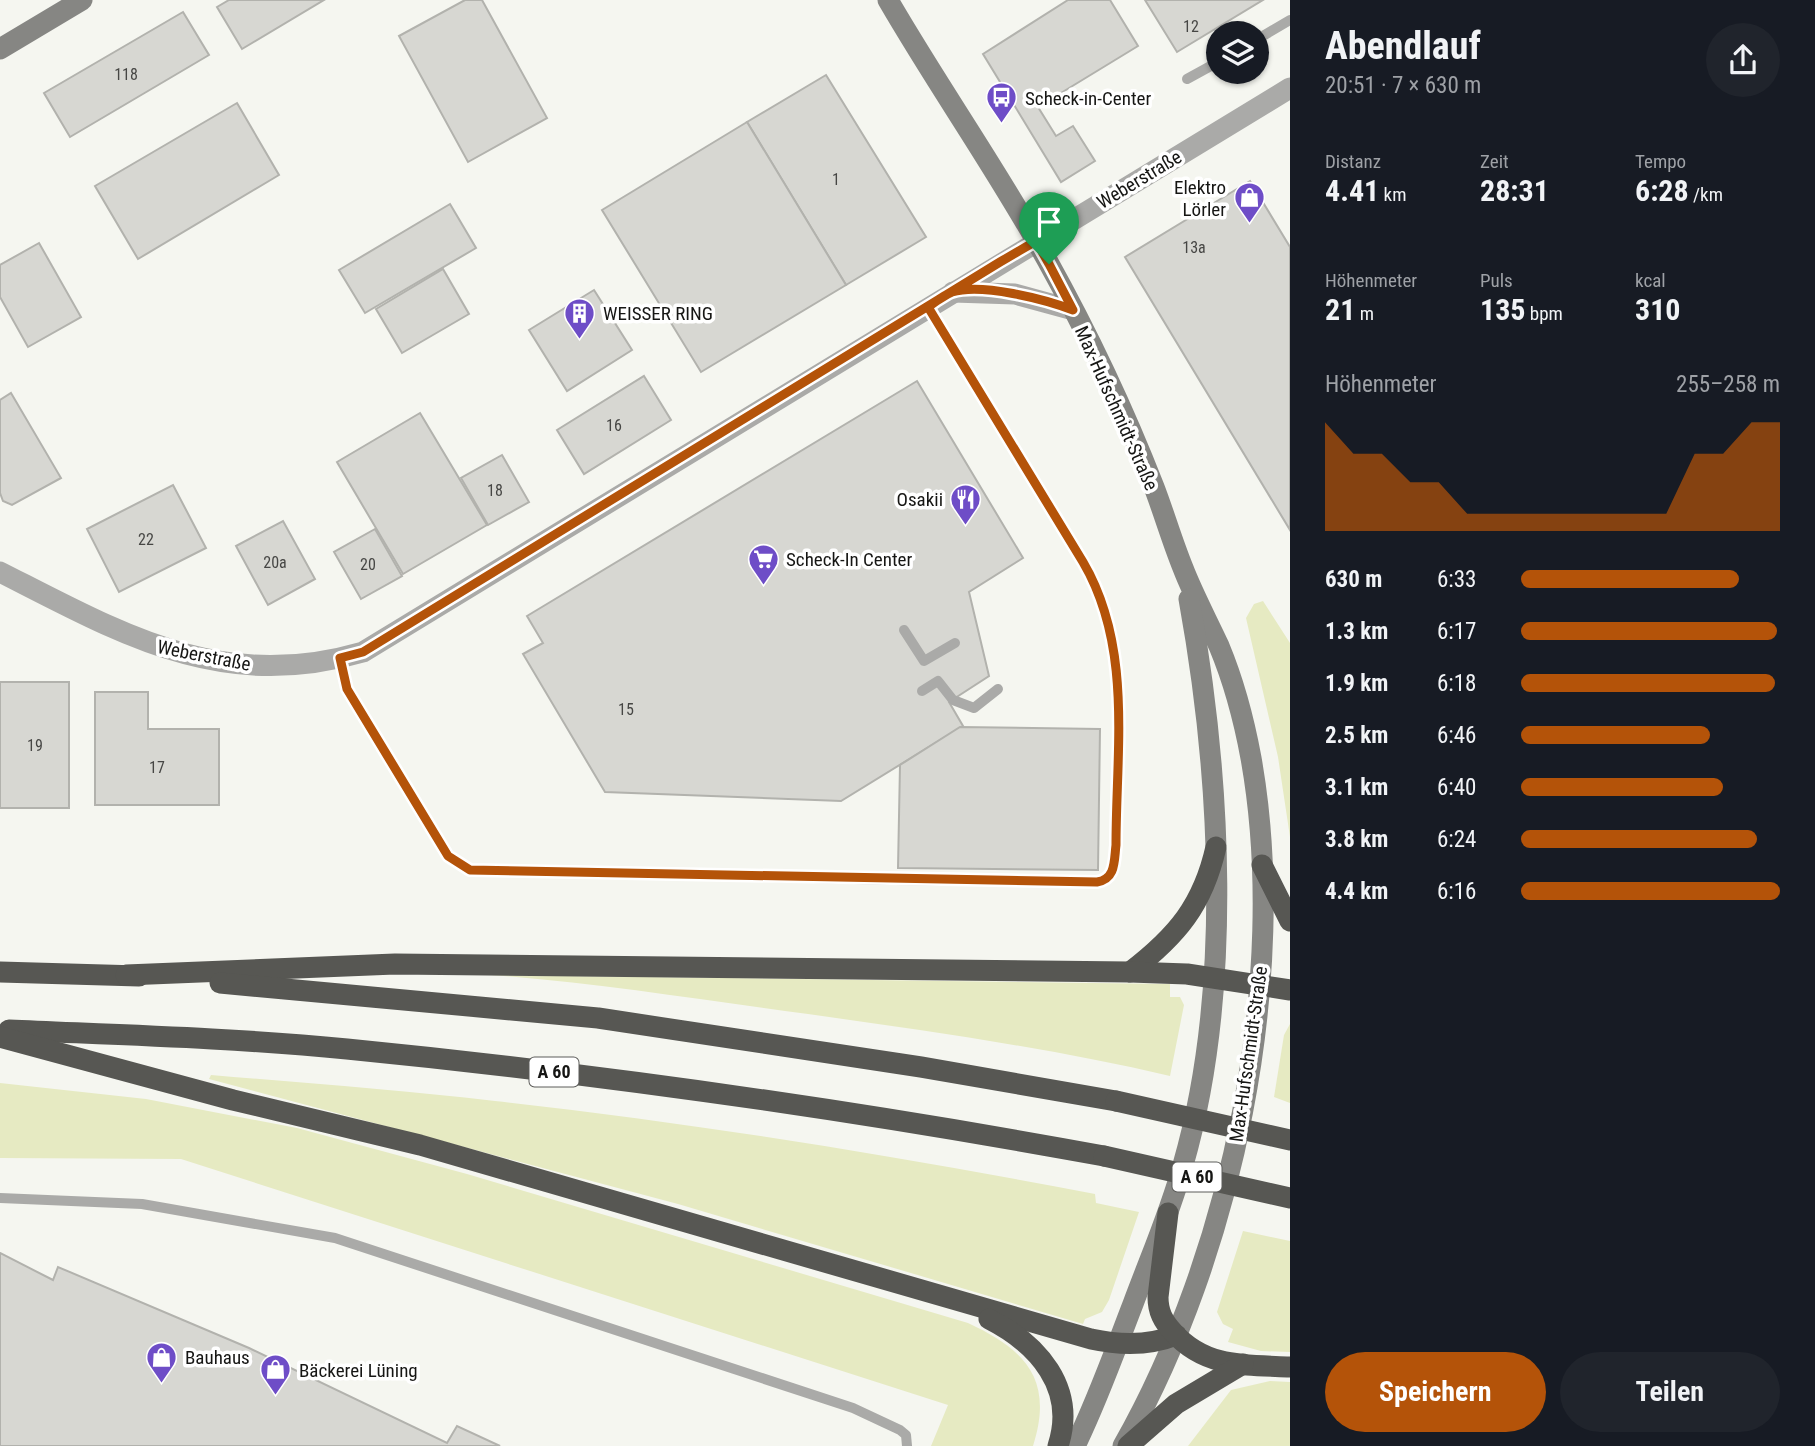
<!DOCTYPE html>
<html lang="de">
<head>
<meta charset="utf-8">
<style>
  body { margin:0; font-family:"Roboto Condensed",sans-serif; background:#20242c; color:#f1f3f6; height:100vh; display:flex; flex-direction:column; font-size:26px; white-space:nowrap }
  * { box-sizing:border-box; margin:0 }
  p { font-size:23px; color:#9ea1a6 }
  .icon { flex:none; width:38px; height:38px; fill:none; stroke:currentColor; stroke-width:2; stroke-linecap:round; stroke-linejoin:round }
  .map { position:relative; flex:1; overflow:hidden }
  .side { display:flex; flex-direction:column; background:#171b24; width:525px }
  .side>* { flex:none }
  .buttons { position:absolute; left:1206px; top:21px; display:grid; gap:14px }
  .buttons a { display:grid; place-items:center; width:63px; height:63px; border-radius:50%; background:#171b24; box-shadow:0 2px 5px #0004; font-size:35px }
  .pin { position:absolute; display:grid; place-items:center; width:60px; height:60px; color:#fff; margin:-72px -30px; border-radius:50% 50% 50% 0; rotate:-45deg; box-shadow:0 0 7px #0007 }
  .pin .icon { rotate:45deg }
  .round { display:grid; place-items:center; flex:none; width:74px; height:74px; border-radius:37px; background:#20242c }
  .summary { display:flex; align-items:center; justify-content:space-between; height:119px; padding:0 35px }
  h1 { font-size:38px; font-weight:700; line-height:52px }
  .metrics { display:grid; grid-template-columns:repeat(3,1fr); gap:10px; height:119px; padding:7px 35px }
  .metrics div { display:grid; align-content:center }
  .metrics b { font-size:30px; font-weight:700 }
  .metrics small { font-size:19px; font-weight:400 }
  .metrics p { font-size:19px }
  .chart { height:196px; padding:14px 35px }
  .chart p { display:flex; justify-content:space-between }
  .chart svg { width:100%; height:126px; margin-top:7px; fill:#b45309; opacity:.7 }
  .primary-button { display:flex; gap:14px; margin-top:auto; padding:14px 35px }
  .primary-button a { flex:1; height:80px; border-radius:42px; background:#b45309; color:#fff; font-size:28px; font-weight:700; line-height:80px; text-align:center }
  .primary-button a+a { background:#20242c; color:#f1f3f6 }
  ul { padding:0 35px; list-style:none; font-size:23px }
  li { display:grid; grid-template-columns:112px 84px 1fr; align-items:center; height:52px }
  li i { height:18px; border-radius:9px; background:#b45309 }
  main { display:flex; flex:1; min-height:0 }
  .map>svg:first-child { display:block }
  .green { fill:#e6eac2 }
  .building { fill:#d7d7d2; stroke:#b2b2ad; stroke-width:2 }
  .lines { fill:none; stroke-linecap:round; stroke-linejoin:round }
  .lane { stroke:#aaaaa8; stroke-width:10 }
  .street { stroke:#aaaaa8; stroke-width:21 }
  .secondary { stroke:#868683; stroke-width:21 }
  .highway { stroke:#575753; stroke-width:21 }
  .highway-bridge { stroke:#575753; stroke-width:21 }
  .route-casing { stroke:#fff; stroke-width:14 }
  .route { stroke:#b45309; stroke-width:9 }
  .labels { text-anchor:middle; stroke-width:7; stroke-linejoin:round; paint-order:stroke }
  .number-label { font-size:16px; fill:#464644 }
  .shield { fill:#fff; stroke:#5c5c5a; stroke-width:2 }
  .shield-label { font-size:18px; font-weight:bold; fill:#161614 }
  .poi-label { font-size:19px; fill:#161614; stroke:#fff; text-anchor:start }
  .street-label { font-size:19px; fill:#161614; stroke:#fff }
</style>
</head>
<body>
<main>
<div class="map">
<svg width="1290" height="1446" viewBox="0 0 1290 1446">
  <rect width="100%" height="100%" fill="#f5f6f0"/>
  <!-- green -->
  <g class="green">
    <path d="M1263,601l27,42v194l-12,-80 -32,-139 8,-14z"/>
    <path d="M491,975l679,9v13h10l4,8 -14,71c-119,-28 -242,-45 -362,-62 -106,-14 -211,-31 -317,-39z"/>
    <path d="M1290,1024v79l-16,-6 10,-62z"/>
    <path d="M211,1075c94,8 189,15 284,26 201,22 401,55 600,93l1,9 43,9 -30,88 -7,12 -17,7 -2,5 -405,-120 -469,-125z"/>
    <path d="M0,1083l146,16 151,29 170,46 501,149c58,27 86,57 65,123h-102l17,-41 -767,-246 -181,-1z"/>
    <path d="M1243,1231l47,10v111l-29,-1 -33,-9 5,-13 -10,-5 -6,-12z"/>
    <path d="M1270,1381l20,1v64h-102l43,-56z"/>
  </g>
  <!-- building -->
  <g class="building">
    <path d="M229,0h95l-82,49 -25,-42z"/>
    <path d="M465,0h17l65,118 -79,44 -69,-126z"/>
    <path d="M1068,0h42l28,46 -100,61 18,29 17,-10 22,35 -34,21 -78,-128z"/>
    <path d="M1145,0h118l-86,52z"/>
    <path d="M183,12l26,43 -139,82 -26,-44z"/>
    <path d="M826,75l100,162 -80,48 -99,-163z"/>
    <path d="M237,103l42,72 -141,84 -43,-73z"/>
    <path d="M747,122l99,163 -145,87 -99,-162z"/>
    <path d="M1250,181l40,66v283l-165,-273z"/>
    <path d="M450,204l26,44 -111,65 -26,-43z"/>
    <path d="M39,243l42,74 -53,30 -28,-50v-32z"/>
    <path d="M443,269l26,45 -67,39 -26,-44z"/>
    <path d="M594,290l38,60 -65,41 -38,-61z"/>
    <path d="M644,376l27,44 -87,54 -27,-44z"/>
    <path d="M917,381l106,177 -54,34 20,84 -40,26 14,24 -122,75 -236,-9 -82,-138 20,-11 -16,-27z"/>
    <path d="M11,393l50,85 -49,27 -9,-4 -3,-8v-93z"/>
    <path d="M420,413l67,112 -84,49 -66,-112z"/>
    <path d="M502,455l27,47 -41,23 -27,-47z"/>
    <path d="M173,485l33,63 -87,44 -32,-63z"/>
    <path d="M283,521l32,58 -47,26 -32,-59z"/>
    <path d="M375,529l27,47 -41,23 -27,-47z"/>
    <rect x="0" y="682" width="69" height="126"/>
    <path d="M95,692h53v37h71v76h-124z"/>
    <path d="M960,727l140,2 -2,141 -200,-2 2,-103z"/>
    <path d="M0,1253l53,27 5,-13 191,81 198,95 10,-17 43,20h-500z"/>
  </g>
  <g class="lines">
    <!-- lane -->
    <g class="lane">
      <path d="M1256,40l34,-20"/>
      <path d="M1187,79l31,-17"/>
      <path d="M904,630l20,31 31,-18"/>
      <path d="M340,658l7,31 101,167 22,14 425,10 208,2 11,-13 2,-24c0,-94 17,-198 -33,-283l-155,-255"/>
      <path d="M922,691l16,-10 15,19 21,8 24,-19"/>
      <path d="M0,1198l142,6 193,34 518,170 47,22 6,5 1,11"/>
    </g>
    <!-- street -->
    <g class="street">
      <path d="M953,292l62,2 58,16"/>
      <path d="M0,572c122,62 221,121 363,80l927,-564"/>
    </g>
    <!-- secondary -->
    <g class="secondary">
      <path d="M888,0c51,88 110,171 159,260 40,72 77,150 107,227 10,26 18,54 29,81 10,26 24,52 36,78 15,36 25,74 32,112 39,219 -19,496 -128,688"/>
      <path d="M0,49l82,-49"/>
      <path d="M1075,1446c23,-47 39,-93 58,-142 17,-46 37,-91 50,-139 50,-174 38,-389 6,-566"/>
    </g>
    <!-- highway -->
    <g class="highway">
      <path d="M1262,865l28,56"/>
      <path d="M0,972l139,4"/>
      <path d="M1130,972c47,-36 73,-67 86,-125"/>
      <path d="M126,975l269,-11 735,8 57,2 103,16"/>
      <path d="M220,983l378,35 323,49 195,34"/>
      <path d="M9,1030c113,5 226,8 338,19 254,25 506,61 757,107"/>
      <path d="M0,1037l233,63 187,45 671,194c28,6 58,7 85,-4"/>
      <path d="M1168,1213l-10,84c0,15 5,24 15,35 32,36 72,33 117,35"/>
      <path d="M989,1319c49,25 88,69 69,127"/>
      <path d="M1128,1446l48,-42 67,-40"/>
    </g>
    <!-- highway-bridge -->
    <g class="highway-bridge">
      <path d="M1116,1101l174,39"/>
      <path d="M1104,1156l186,42"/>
    </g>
  </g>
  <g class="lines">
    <defs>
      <path id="route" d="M1049,264l-13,-23 -36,21 -637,390 -23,6 7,31 101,167 22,14 627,12c19,-3 17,-21 19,-37 0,-95 17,-198 -33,-283l-155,-255c7,-5 16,-12 24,-15 30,-9 92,7 121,18l-24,-46"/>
    </defs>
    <!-- route casing -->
    <use href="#route" class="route-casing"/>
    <!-- route -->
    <use href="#route" class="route"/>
  </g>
  <!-- icons -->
  <defs>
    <symbol id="bus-pin" viewBox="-11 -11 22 30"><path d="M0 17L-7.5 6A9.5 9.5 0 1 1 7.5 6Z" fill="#6e4dc7" stroke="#fff"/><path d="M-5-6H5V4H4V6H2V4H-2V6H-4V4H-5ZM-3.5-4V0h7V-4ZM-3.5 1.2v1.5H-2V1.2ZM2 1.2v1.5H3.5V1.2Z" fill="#fff"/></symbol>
    <symbol id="shop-pin" viewBox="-11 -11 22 30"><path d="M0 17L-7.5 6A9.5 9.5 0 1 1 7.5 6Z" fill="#6e4dc7" stroke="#fff"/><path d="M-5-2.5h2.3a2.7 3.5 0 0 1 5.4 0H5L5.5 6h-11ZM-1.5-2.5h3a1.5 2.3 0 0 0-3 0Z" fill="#fff"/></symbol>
    <symbol id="building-pin" viewBox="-11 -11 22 30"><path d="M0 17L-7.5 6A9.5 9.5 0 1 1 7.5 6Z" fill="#6e4dc7" stroke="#fff"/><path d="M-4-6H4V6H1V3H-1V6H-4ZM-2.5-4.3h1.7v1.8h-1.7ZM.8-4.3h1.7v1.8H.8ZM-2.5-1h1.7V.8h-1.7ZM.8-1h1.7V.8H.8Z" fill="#fff"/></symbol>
    <symbol id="restaurant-pin" viewBox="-11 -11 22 30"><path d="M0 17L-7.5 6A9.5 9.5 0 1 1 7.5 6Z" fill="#6e4dc7" stroke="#fff"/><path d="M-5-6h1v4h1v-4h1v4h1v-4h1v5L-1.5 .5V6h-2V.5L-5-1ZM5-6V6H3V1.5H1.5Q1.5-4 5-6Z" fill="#fff"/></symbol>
    <symbol id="supermarket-pin" viewBox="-11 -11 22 30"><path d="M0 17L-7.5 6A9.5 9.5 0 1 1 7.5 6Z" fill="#6e4dc7" stroke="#fff"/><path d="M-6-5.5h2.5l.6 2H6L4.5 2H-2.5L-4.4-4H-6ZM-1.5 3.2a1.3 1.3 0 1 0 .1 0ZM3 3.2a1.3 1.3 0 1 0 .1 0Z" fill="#fff"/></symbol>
  </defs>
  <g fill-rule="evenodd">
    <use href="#bus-pin" x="984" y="80" width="35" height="47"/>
    <use href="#shop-pin" x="1232" y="180" width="35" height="47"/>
    <use href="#building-pin" x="562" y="296" width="35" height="47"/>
    <use href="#restaurant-pin" x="948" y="482" width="35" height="47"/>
    <use href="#supermarket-pin" x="746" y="542" width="35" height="47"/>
    <use href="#shop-pin" x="144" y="1340" width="35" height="47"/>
    <use href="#shop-pin" x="258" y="1352" width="35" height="47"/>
  </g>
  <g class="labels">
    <!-- number labels -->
    <g class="number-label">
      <text x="1191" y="32">12</text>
      <text x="126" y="80">118</text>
      <text x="836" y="185">1</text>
      <text x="1194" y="253">13a</text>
      <text x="614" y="431">16</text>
      <text x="495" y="496">18</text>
      <text x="146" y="545">22</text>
      <text x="275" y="568">20a</text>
      <text x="368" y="570">20</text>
      <text x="626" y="715">15</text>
      <text x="35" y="751">19</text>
      <text x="157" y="773">17</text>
    </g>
    <!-- shield labels -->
    <g class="shield">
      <rect x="529.5" y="1057.5" width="49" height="29" rx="5"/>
      <rect x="1172.5" y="1162.5" width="49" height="29" rx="5"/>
    </g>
    <g class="shield-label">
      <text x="554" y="1078">A 60</text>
      <text x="1197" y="1183">A 60</text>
    </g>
    <!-- poi labels -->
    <g class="poi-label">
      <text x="1025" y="105">Scheck-in-Center</text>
      <text x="1226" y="194" text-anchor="end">Elektro<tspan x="1226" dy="22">Lörler</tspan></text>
      <text x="603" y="320">WEISSER RING</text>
      <text x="943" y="506" text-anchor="end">Osakii</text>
      <text x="786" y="566">Scheck-In Center</text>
      <text x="185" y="1364">Bauhaus</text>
      <text x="299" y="1377">Bäckerei Lüning</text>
    </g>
    <!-- street labels -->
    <g class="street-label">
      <text transform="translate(1139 179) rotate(-31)" y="7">Weberstraße</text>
      <text transform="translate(1117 408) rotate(66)" y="7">Max-Hufschmidt-Straße</text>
      <text transform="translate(204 655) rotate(11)" y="7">Weberstraße</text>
      <text transform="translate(1248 1054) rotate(-82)" y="7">Max-Hufschmidt-Straße</text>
    </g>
  </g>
</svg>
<div class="buttons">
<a><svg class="icon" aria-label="layers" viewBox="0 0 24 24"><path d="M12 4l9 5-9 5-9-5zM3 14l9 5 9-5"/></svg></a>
</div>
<div class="pin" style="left:1049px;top:264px;background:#1e9e55"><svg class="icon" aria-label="arrive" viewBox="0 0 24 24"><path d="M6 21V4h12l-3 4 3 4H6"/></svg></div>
</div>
<section class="side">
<div class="summary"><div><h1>Abendlauf</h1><p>20:51 · 7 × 630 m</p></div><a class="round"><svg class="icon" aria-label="share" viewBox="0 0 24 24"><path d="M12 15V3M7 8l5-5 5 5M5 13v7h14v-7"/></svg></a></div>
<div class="metrics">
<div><p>Distanz</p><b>4.41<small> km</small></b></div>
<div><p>Zeit</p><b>28:31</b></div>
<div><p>Tempo</p><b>6:28<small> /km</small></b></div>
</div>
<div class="metrics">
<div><p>Höhenmeter</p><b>21<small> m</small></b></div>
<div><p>Puls</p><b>135<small> bpm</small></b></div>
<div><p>kcal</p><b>310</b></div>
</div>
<div class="chart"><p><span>Höhenmeter</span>255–258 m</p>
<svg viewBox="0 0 160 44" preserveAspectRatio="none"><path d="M0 44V6L10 17L20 17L30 27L40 27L50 38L60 38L70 38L80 38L90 38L100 38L110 38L120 38L130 17L140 17L150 6L160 6V44z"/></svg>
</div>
<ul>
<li><b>630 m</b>6:33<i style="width:84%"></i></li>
<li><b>1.3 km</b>6:17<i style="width:99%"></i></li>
<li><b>1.9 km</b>6:18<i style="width:98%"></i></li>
<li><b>2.5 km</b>6:46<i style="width:73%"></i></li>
<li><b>3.1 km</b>6:40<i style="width:78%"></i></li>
<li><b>3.8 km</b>6:24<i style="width:91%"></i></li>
<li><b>4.4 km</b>6:16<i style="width:100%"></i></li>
</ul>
<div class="primary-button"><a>Speichern</a><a>Teilen</a></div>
</section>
</main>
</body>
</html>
